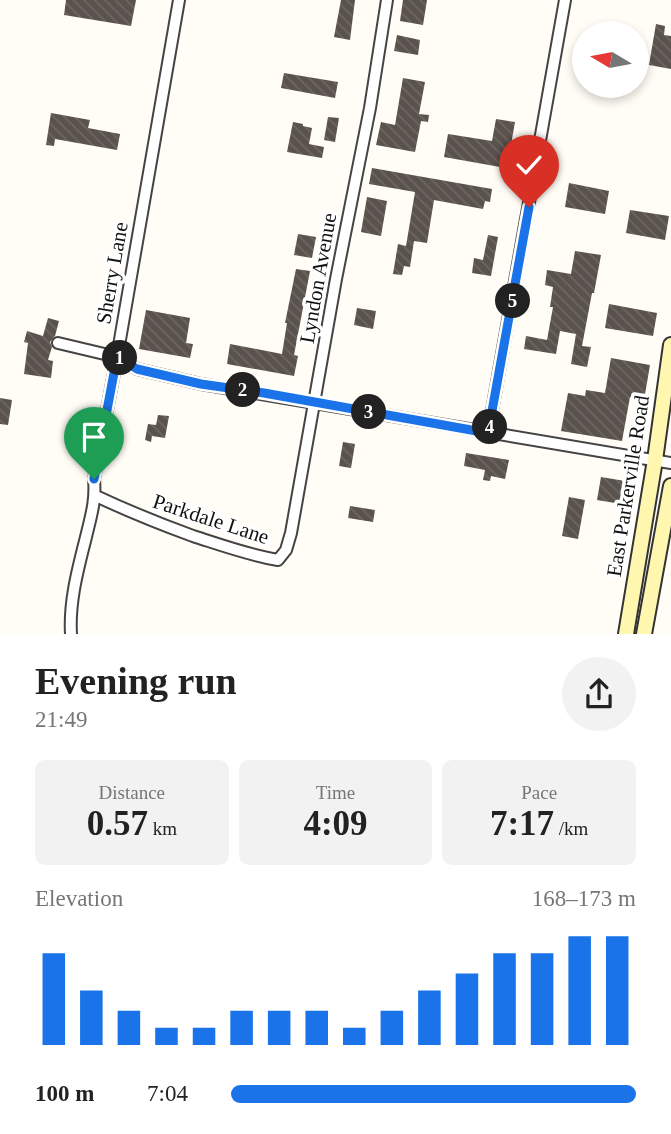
<!DOCTYPE html>
<html lang="en">
<head>
<meta charset="utf-8">
<style>
  body { margin:0; font-family:Georgia,serif; background:#f2f2f2; color:#222; height:100vh; display:flex; flex-direction:column; font-size:26px; white-space:nowrap }
  * { box-sizing:border-box; margin:0 }
  p { font-size:23px; color:#767676 }
  .icon { flex:none; width:38px; height:38px; fill:none; stroke:currentColor; stroke-width:2; stroke-linecap:round; stroke-linejoin:round }
  .map { position:relative; height:634px; overflow:hidden }
  .side { display:flex; flex-direction:column; background:#fff; flex:1 }
  .side>* { flex:none }
  .needle { width:46px; rotate:280deg }
  .buttons { position:absolute; left:572px; top:21px; display:grid; gap:14px }
  .buttons a { display:grid; place-items:center; width:77px; height:77px; border-radius:50%; background:#fff; box-shadow:0 4px 10px #0003; font-size:35px }
  .pin { position:absolute; display:grid; place-items:center; width:60px; height:60px; color:#fff; margin:-72px -30px; border-radius:50% 50% 50% 0; rotate:-45deg; box-shadow:0 0 7px #0007 }
  .pin .icon { rotate:45deg }
  .km { position:absolute; width:35px; height:35px; margin:-18px; border-radius:50%; background:#222; color:#fff; font-size:19px; line-height:35px; text-align:center }
  .round { display:grid; place-items:center; flex:none; width:74px; height:74px; border-radius:37px; background:#f2f2f2 }
  .overview { display:flex; align-items:center; justify-content:space-between; height:119px; padding:0 35px }
  h1 { font-size:38px; font-weight:800; line-height:52px }
  .stats { display:grid; grid-template-columns:repeat(3,1fr); gap:10px; height:119px; padding:7px 35px }
  .stats div { display:grid; align-content:center; border-radius:10px; background:#f2f2f2; text-align:center }
  .stats b { font-size:35px; font-weight:800 }
  .stats small { font-size:19px; font-weight:400 }
  .stats p { font-size:19px }
  .chart { height:196px; padding:14px 35px }
  .chart p { display:flex; justify-content:space-between }
  .chart svg { width:100%; height:126px; margin-top:7px; stroke:#1a73e8; stroke-width:6 }
  ul { padding:0 35px; list-style:none; font-size:23px }
  li { display:grid; grid-template-columns:112px 84px 1fr; align-items:center; height:52px }
  li i { height:18px; border-radius:9px; background:#1a73e8 }
  .map>svg:first-child { display:block }
  .building { fill:url(#building-back-hatch) }
  .lines { fill:none; stroke-linecap:round; stroke-linejoin:round }
  .street-casing { stroke:#444; stroke-width:14 }
  .secondary-casing { stroke:#333; stroke-width:18 }
  .street { stroke:#fff; stroke-width:10 }
  .secondary { stroke:#fff6b0; stroke-width:14 }
  .route-casing { stroke:#fff; stroke-width:14 }
  .route { stroke:#1a73e8; stroke-width:9 }
  .labels { text-anchor:middle; stroke-width:7; stroke-linejoin:round; paint-order:stroke }
  .street-label { font-size:21px; fill:#111; stroke:#fff }
</style>
</head>
<body>
<div class="map">
<svg width="671" height="634" viewBox="0 0 671 634">
  <defs>
    <pattern id="building-back-hatch" width="6" height="6" patternUnits="userSpaceOnUse" patternTransform="scale(1.75)"><rect width="6" height="6" fill="#5a524d"/><path d="M-1 5l2 2M0 0l6 6M5-1l2 2" fill="none" stroke="#6d6662"/></pattern>
  </defs>
  <rect width="100%" height="100%" fill="#fffdf5"/>
  <!-- building -->
  <g class="building">
    <path d="M66,0h70l-5,26 -67,-11z"/>
    <path d="M341,0h14l-5,40 -16,-3z"/>
    <path d="M403,0h24l-4,25 -23,-4z"/>
    <path d="M656,24l9,2 -1,9 7,1v33l-22,-4z"/>
    <path d="M397,35l23,5 -2,15 -24,-4z"/>
    <path d="M284,73l54,9 -3,16 -54,-10z"/>
    <path d="M403,78l22,4 -6,32 10,1 -1,7 -7,-1 -6,31 -39,-7 5,-23 14,3z"/>
    <path d="M51,113l39,7 -2,8 32,6 -3,16 -62,-11 -1,7 -8,-1z"/>
    <path d="M328,117l11,1 -4,24 -11,-2z"/>
    <path d="M496,119l19,3 -4,23h4l-4,24 -67,-12 4,-23 44,7z"/>
    <path d="M293,122l10,2v2l9,2 -3,16 15,3 -2,11 -35,-6z"/>
    <path d="M372,168l120,21 -2,13 -5,-1 -2,8 -49,-9 -7,43 -13,-2 -4,26 -6,-1 -2,9 -9,-1 5,-30 8,2 9,-54 -46,-8z"/>
    <path d="M569,183l40,8 -4,23 -40,-7z"/>
    <path d="M367,197l20,4 -6,35 -20,-4z"/>
    <path d="M630,210l39,6 -4,24 -39,-7z"/>
    <path d="M298,234l18,3 -4,21 -18,-3z"/>
    <path d="M488,235l10,2 -7,39 -19,-3 2,-15 9,2z"/>
    <path d="M575,251l26,4 -7,38h-2l-10,53 9,1 -4,20 -16,-3 5,-30 -16,-3 -4,23 -32,-5 2,-13 21,4 6,-33h-3l3,-20 -8,-2 2,-15 24,4z"/>
    <path d="M296,269l14,2 -16,84 4,1 -4,20 -67,-12 3,-20 52,10 5,-31h-2z"/>
    <path d="M609,304l48,9 -4,23 -48,-8z"/>
    <path d="M357,308l19,3 -3,18 -19,-4z"/>
    <path d="M146,310l44,8 -4,25 7,1 -3,14 -51,-9z"/>
    <path d="M48,318l11,3 -4,15 -5,6 2,5 -4,13 5,1 -2,17 -27,-4 4,-31 -4,-1 3,-11 16,5z"/>
    <path d="M611,358l39,7 -6,35 -14,-3 -8,44 -61,-10 7,-38 17,3 1,-6 19,3z"/>
    <path d="M0,398l12,2 -4,25 -8,-1z"/>
    <path d="M158,415l11,1 -4,22 -13,-2 -1,6 -6,-2 3,-16 8,1z"/>
    <path d="M343,442l12,2 -4,24 -12,-2z"/>
    <path d="M466,453l43,7 -4,19 -14,-3 -1,5 -7,-1 2,-10 -21,-4z"/>
    <path d="M601,477l24,4 -4,23 -24,-4z"/>
    <path d="M569,497l16,3 -7,39 -16,-3z"/>
    <path d="M350,506l25,4 -2,12 -25,-4z"/>
  </g>
  <g class="lines">
    <defs>
      <g id="street">
        <path d="M58,343l59,14 20,12 64,15 470,79"/>
        <path d="M488,433l77,-433"/>
        <path d="M96,496c32,15 64,28 97,40 28,9 55,19 85,24l8,-10 5,-17 45,-254 34,-171 17,-108"/>
        <path d="M71,634c-2,-33 7,-65 15,-97 5,-21 10,-36 8,-58l23,-122 62,-357"/>
      </g>
      <g id="secondary">
        <path d="M626,634l29,-174 16,-115"/>
        <path d="M644,634l27,-148"/>
      </g>
    </defs>
    <!-- street casing -->
    <use href="#street" class="street-casing"/>
    <!-- secondary casing -->
    <use href="#secondary" class="secondary-casing"/>
    <!-- street -->
    <use href="#street" class="street"/>
    <!-- secondary -->
    <use href="#secondary" class="secondary"/>
  </g>
  <g class="lines">
    <defs>
      <path id="route" d="M94,479l23,-122 20,12 64,15 63,9 224,40 41,-226"/>
    </defs>
    <!-- route casing -->
    <use href="#route" class="route-casing"/>
    <!-- route -->
    <use href="#route" class="route"/>
  </g>
  <g class="labels">
    <!-- street labels -->
    <g class="street-label">
      <text transform="translate(112 273) rotate(-80)" y="7">Sherry Lane</text>
      <text transform="translate(318 278) rotate(-80)" y="7">Lyndon Avenue</text>
      <text transform="translate(628 486) rotate(-81)" y="7">East Parkerville Road</text>
      <text transform="translate(211 519) rotate(18)" y="7">Parkdale Lane</text>
    </g>
  </g>
</svg>
<div class="buttons">
<a><svg class="needle" viewBox="-14 -14 28 28"><path d="M0-13l5 13h-10z" fill="#e53935"/><path d="M0 13l5-13h-10z" fill="#767676"/></svg></a>
</div>
<div class="pin" style="left:94px;top:479px;background:#1e9e55"><svg class="icon" aria-label="arrive" viewBox="0 0 24 24"><path d="M6 21V4h12l-3 4 3 4H6"/></svg></div>
<div class="pin" style="left:529px;top:207px;background:#d93025"><svg class="icon" aria-label="check" viewBox="0 0 24 24"><path d="M5 12l5 5 9-10"/></svg></div>
<b class="km" style="left:120px;top:358px">1</b>
<b class="km" style="left:243px;top:390px">2</b>
<b class="km" style="left:369px;top:412px">3</b>
<b class="km" style="left:490px;top:427px">4</b>
<b class="km" style="left:513px;top:301px">5</b>
</div>
<section class="side">
<div class="overview"><div><h1>Evening run</h1><p>21:49</p></div><a class="round"><svg class="icon" aria-label="share" viewBox="0 0 24 24"><path d="M12 15V3M7 8l5-5 5 5M5 13v7h14v-7"/></svg></a></div>
<div class="stats">
<div><p>Distance</p><b>0.57<small> km</small></b></div>
<div><p>Time</p><b>4:09</b></div>
<div><p>Pace</p><b>7:17<small> /km</small></b></div>
</div>
<div class="chart"><p><span>Elevation</span>168–173 m</p>
<svg viewBox="0 0 160 44" preserveAspectRatio="none"><path d="M5 44V12M15 44V25M25 44V32M35 44V38M45 44V38M55 44V32M65 44V32M75 44V32M85 44V38M95 44V32M105 44V25M115 44V19M125 44V12M135 44V12M145 44V6M155 44V6"/></svg>
</div>
<ul>
<li><b>100 m</b>7:04<i style="width:100%"></i></li>
</ul>
</section>
</body>
</html>
